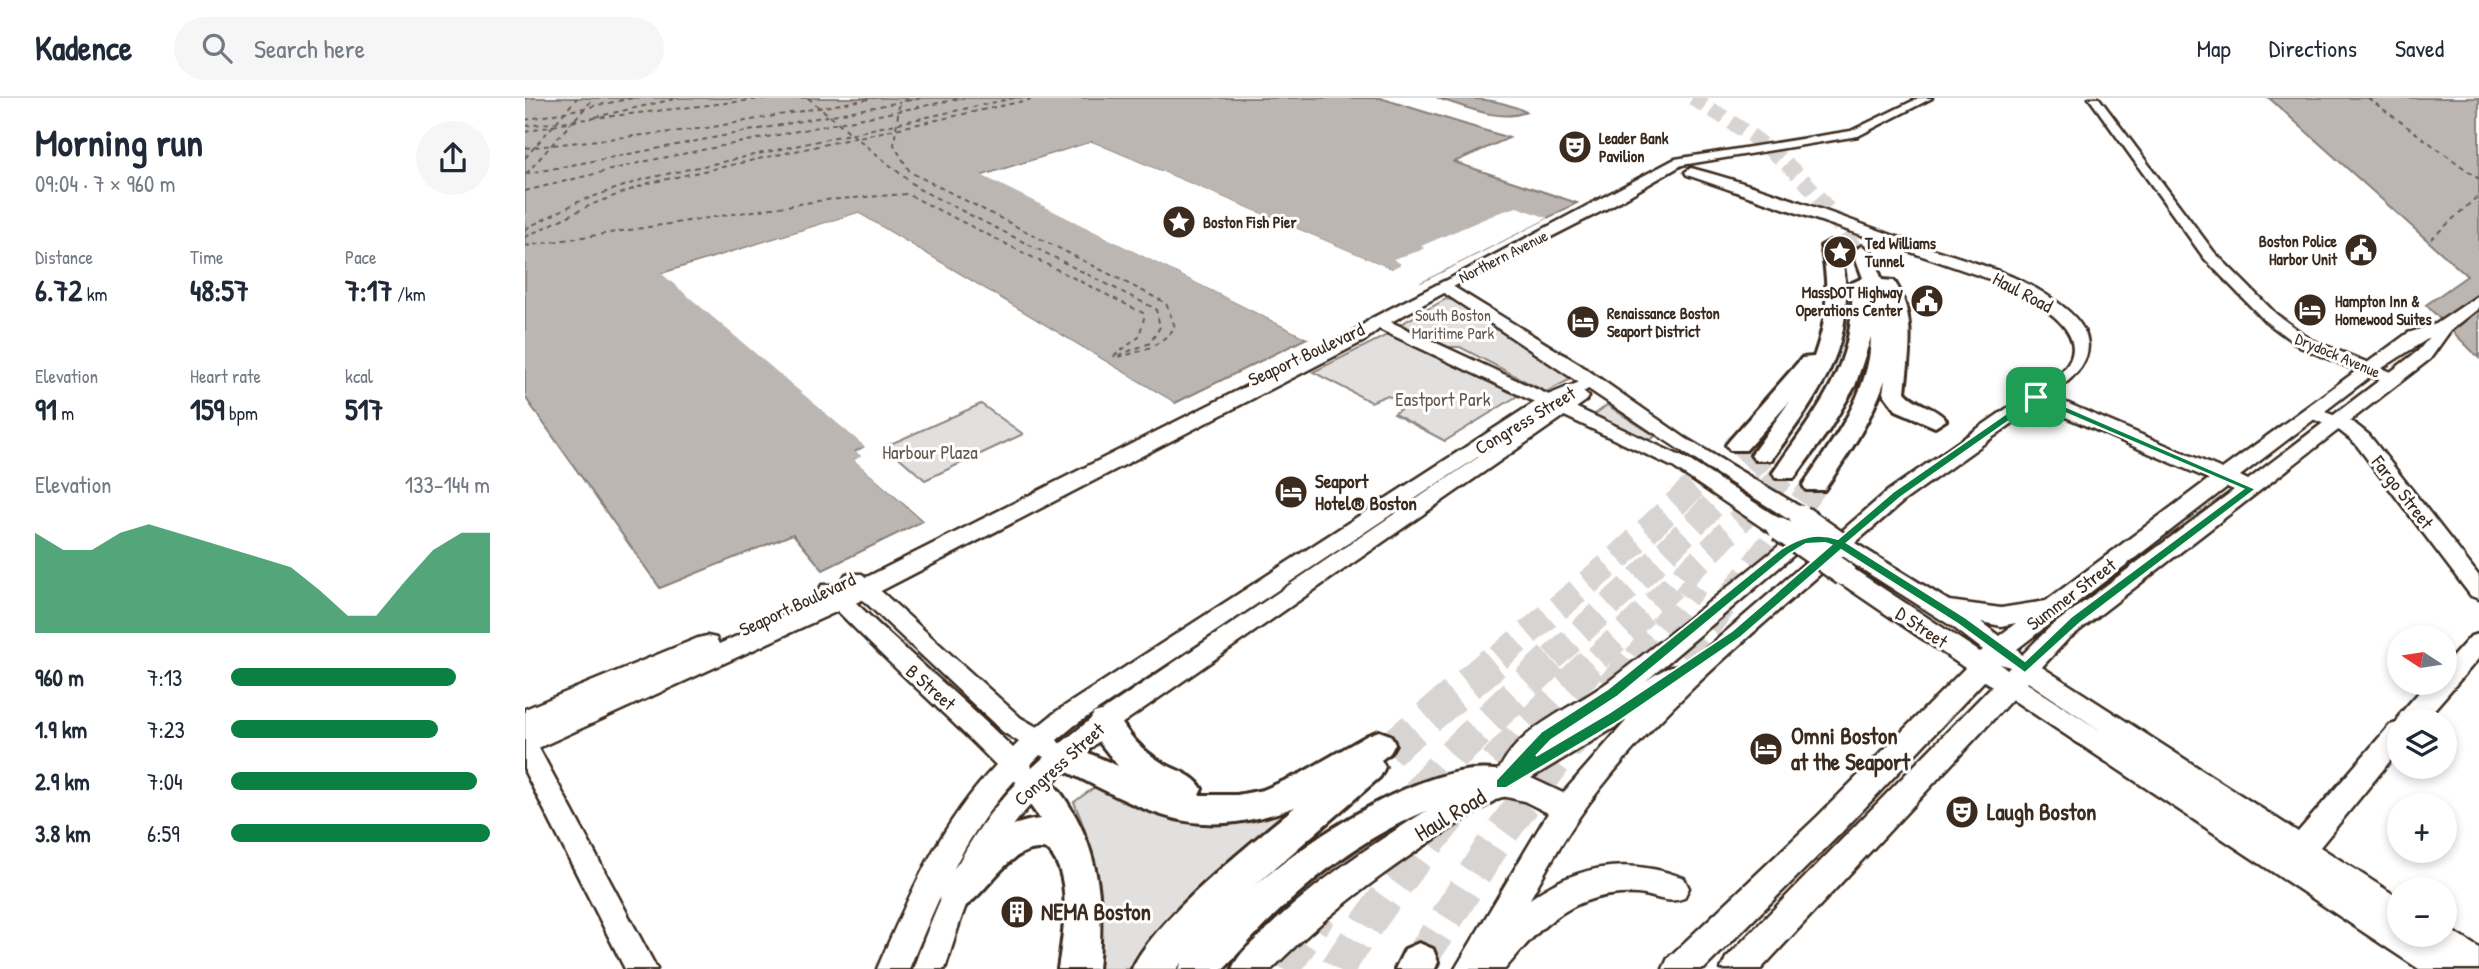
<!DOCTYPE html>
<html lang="en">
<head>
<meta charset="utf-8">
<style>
  body { margin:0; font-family:"Patrick Hand",sans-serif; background:#f6f6f7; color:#1f2937; height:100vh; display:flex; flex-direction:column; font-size:26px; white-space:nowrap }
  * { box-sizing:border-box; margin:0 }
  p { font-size:23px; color:#747a83 }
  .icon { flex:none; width:38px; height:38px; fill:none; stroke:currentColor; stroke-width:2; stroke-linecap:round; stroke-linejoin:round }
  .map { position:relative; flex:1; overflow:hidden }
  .details { display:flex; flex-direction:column; background:#fff; width:525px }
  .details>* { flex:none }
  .needle { width:46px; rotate:282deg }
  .tools { position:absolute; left:1862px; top:527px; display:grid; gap:14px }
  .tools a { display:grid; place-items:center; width:70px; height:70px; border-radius:50%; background:#fff; box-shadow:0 4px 10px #0003; font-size:35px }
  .pin { position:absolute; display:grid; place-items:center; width:60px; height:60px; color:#fff; margin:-30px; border-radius:14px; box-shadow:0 4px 10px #0006 }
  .round { display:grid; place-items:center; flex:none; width:74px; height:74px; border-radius:37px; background:#f6f6f7 }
  .headline { display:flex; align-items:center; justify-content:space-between; height:119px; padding:0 35px }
  h1 { font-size:38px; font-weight:700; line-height:52px }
  .metrics { display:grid; grid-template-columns:repeat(3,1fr); gap:10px; height:119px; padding:7px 35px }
  .metrics div { display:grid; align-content:center }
  .metrics b { font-size:30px; font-weight:700 }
  .metrics small { font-size:19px; font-weight:400 }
  .metrics p { font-size:19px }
  .chart { height:196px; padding:14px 35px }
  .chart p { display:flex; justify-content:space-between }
  .chart svg { width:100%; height:126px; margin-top:7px; fill:#0b8043; opacity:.7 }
  ul { padding:0 35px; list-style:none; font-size:23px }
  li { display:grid; grid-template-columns:112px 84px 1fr; align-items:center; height:52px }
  li i { height:18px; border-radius:9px; background:#0b8043 }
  header { display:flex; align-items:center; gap:42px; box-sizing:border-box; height:98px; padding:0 35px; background:#fff; border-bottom:2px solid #e0e1e3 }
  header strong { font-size:33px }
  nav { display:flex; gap:38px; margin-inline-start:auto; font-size:24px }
  .search { width:490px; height:63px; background:#f6f6f7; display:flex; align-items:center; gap:18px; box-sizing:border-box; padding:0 24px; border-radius:38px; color:#747a83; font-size:26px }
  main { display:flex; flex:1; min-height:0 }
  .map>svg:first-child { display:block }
  .green { fill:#e2e0de; stroke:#8e857e; stroke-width:2 }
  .water { fill:#bcb6b3; stroke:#887e77; stroke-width:2 }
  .pier { fill:#fff }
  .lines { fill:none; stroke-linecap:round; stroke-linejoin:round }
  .ferry { stroke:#685b52; stroke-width:2; stroke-dasharray:5 4.5; stroke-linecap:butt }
  .highway-tunnel-far3 { stroke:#d8d4d2; stroke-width:15; stroke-dasharray:15 8; stroke-linecap:butt }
  .highway-tunnel-far2 { stroke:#d8d4d2; stroke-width:20; stroke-dasharray:20 10; stroke-linecap:butt }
  .highway-tunnel-far1 { stroke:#d8d4d2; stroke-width:26; stroke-dasharray:26 13; stroke-linecap:butt }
  .highway-tunnel { stroke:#d8d4d2; stroke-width:34; stroke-dasharray:34 18; stroke-linecap:butt }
  .secondary-casing { stroke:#3b2a1e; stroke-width:5 }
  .primary-casing { stroke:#3b2a1e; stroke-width:5 }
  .highway-casing { stroke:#3b2a1e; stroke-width:6 }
  .secondary { fill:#fff; fill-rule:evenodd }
  .primary { fill:#fff; fill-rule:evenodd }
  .highway { fill:#fff; fill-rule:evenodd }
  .primary-bridge-casing { stroke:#3b2a1e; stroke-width:28; stroke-linecap:butt }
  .primary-bridge { stroke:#fff; stroke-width:23 }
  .route { fill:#0b8043; stroke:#fff; stroke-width:2; fill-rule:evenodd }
  .labels { text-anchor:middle; stroke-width:6; stroke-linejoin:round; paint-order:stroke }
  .far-poi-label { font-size:16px; font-weight:bold; fill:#3b2a1e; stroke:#fff; text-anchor:start }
  .far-street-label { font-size:16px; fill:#3b2a1e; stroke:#fff }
  .far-park-label { font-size:16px; fill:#65584e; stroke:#fff }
  .street-label { font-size:19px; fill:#3b2a1e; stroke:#fff }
  .park-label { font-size:19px; fill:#65584e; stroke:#fff }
  .poi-label { font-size:19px; font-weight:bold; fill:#3b2a1e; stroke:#fff; text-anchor:start }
  .near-poi-label { font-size:23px; font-weight:bold; fill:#3b2a1e; stroke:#fff; text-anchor:start }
  .near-street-label { font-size:23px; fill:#3b2a1e; stroke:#fff }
</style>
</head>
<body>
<header>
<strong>Kadence</strong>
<div class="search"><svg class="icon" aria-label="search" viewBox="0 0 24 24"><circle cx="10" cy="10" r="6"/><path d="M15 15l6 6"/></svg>Search here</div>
<nav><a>Map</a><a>Directions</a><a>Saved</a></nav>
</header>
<main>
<section class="details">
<div class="headline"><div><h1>Morning run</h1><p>09:04 · 7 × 960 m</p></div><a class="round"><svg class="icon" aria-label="share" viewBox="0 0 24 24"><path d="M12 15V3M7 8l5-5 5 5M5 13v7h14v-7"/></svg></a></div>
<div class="metrics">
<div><p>Distance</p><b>6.72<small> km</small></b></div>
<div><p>Time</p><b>48:57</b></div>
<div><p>Pace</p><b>7:17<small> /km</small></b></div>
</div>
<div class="metrics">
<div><p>Elevation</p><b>91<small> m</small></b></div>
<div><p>Heart rate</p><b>159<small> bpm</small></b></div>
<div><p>kcal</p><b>517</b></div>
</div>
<div class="chart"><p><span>Elevation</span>133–144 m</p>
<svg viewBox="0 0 160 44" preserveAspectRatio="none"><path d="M0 44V9L10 15L20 15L30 9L40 6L50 9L60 12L70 15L80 18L90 21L100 29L110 38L120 38L130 26L140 15L150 9L160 9V44z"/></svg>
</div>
<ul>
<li><b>960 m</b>7:13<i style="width:87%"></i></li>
<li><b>1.9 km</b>7:23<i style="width:80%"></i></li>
<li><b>2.9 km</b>7:04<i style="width:95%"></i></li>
<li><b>3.8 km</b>6:59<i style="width:100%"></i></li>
</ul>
</section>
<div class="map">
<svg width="1954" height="871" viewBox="0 0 1954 871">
  <rect width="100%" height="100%" fill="#fff"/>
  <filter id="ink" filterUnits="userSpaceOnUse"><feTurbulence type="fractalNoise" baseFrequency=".0143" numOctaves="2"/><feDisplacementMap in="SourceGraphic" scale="14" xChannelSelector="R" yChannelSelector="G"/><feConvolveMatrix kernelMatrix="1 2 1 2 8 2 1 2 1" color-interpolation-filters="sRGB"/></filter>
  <g filter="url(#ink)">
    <!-- green -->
    <g class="green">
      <path d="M921,201l12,2 95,65 20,10 -2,3 -25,13 -86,-45h-12l-47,-23z"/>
      <path d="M862,237l5,1 127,59 -74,46 -51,-27 9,-7 -4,-9 -14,-2 -14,6 -58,-30z"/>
      <path d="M456,306l42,30 -98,46 -39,-34z"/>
      <path d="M1082,307l48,31 -6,5 -55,-26z"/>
      <path d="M570,689c82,40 115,47 204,17l-143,133 -27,32h-32c9,-59 1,-112 -23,-167z"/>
    </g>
    <!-- water -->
    <g class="water">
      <path d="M0,0h855l129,40 -55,24 123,41 -156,79 -329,-140 -108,33 323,163 -132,65 -317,-190 -195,60 203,174 -10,4 6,5 -7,4 68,61 -100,49 -30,-36 -133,54 -135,-191z"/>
      <path d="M912,0c31,0 62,0 89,14 -27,11 -62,-6 -89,-14z"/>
      <path d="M1744,0h210v260l-53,-53 41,-29z"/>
    </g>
    <!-- pier -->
    <g class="pier">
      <path d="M567,44l300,127 9,-5 -8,-5 26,-8 5,-3 -3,-2 77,-33 19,-6 31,11 -131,66 -325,-138 -100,31 318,159 -3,2 -324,-162z"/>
      <path d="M333,115l300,180 17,10 -3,2 -314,-188 -188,58 199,170v4l-7,4 3,5 -5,3 66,57v5l-72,-63 7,-4 -5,-4 9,-5 -203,-173z"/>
    </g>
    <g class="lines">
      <!-- ferry -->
      <g class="ferry">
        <path d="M283,0l111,91 237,120 4,18 -10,16 -36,14"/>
        <path d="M382,0l-8,8 -5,39 16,27 256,131 9,24c-15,20 -34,25 -58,30"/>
        <path d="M1843,0l111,81"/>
        <path d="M381,3l16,-3"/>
        <path d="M70,19l84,-19"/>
        <path d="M50,21l19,-21"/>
        <path d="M0,22l108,-22"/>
        <path d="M0,28l245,-28"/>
        <path d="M0,34l51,-11"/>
        <path d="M0,50l182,-20 167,-30"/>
        <path d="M0,60l52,-60"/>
        <path d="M0,76l375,-72"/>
        <path d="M1,76l45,-51"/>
        <path d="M0,93l122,-30 317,-63"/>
        <path d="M0,131l53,-27 66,-23 370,-81"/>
        <path d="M0,139l68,-33 56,-21 388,-85"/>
        <path d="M1906,141l48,-44"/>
        <path d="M0,148l300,-46 82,-6 238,120 -6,23 -29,22"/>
      </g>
      <!-- highway-tunnel-far3 -->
      <path class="highway-tunnel-far3" d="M1167,0c61,36 120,76 154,140"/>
      <!-- highway-tunnel-far2 -->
      <path class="highway-tunnel-far2" d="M1320,138l8,15"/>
      <!-- highway-tunnel-far1 -->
      <g class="highway-tunnel-far1">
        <path d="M973,560l123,-103 117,-110"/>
        <path d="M1027,560l107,-99 104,-104"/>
        <path d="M1072,560l116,-110 72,-75"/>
        <path d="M1111,560l59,-73"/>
        <path d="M1159,560l131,-173"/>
      </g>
      <!-- highway-tunnel -->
      <g class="highway-tunnel">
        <path d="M1087,591l26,-32"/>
        <path d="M1132,597l29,-38"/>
        <path d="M863,653l112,-94"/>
        <path d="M825,775l97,-112 107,-104"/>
        <path d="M894,864l77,-122 76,-102"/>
        <path d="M758,871l37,-56"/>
        <path d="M812,871c74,-115 163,-217 262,-312"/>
      </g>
      <defs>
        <g id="secondary">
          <path d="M1394,0h13l-74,38 -176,29 -78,45 -155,79h-10l-3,-3 239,-127 176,-28z"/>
          <path d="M1564,0h10l115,154 62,62 35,26 88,35 3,4 -3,4h-12l-87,-36 -35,-26 -61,-63z"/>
          <path d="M1166,70c76,20 149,49 223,75 44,15 95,27 134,53 46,29 56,60 10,93 -9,7 -16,15 -28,12l-3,-4 3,-4c10,-7 27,-15 35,-25 33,-41 -47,-75 -73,-88l-305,-105 -2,-3z"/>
          <path d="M1067,279l9,5 -18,10 6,5 -3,4 -472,328c-58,46 -115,99 -145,169 -10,23 -16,47 -24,71h-32c26,-70 51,-133 105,-187l-4,-1c-54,60 -74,115 -105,188h-32c33,-75 62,-144 119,-204 -57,-58 -118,-111 -174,-170l-3,-5 3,-5h16c56,57 118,107 175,163l6,-6 -16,-10 -157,-148 -3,-5 3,-5h16l159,144 16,9 20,-16 486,-314zM1034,305l-463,312 -36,29 -3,-4 18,-15zM515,657l4,2 -12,11 -2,-3z"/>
          <path d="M1787,309l42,16 15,12 110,141v23l-8,-3 -116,-153 -15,-12 -34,-15 -3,-4z"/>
          <path d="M1954,536v24l-55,63h-25v29l-79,97 79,51v36h46v-8l34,22v21h-60l-418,-277 -3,-7 3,-7 9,-2 9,2 82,53 -85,-57 -3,-6 3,-6 9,-3 9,3 264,170 92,-107 7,-2 3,-9 28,-32h17v-17l26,-29z"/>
          <path d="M0,638l9,3 123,230h-32l-100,-197z"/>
        </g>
        <g id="primary">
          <path d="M919,183l135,83 106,74 124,74 3,5 -3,5h-16c-119,-73 -232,-153 -349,-229l-53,29 296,137 101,65 3,5 -3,5h-16l-99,-67 -294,-138 -15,12 -491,254 -348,159v-45l173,-71 9,-2 9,2 3,6 136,-61 497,-250 20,-15z"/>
          <path d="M1954,197v13l-29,23 -20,28 -363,281 -306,329h-40l5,-11 266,-272 -8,-5 -144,153 -136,135h-41l5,-11 150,-142 147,-148 -129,-88 -4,-6 4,-6h16l128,84 3,-2 -30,-23 -112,-71c-83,73 -173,146 -242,234 -27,34 -48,71 -69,109 48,-35 99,-42 154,-21l5,10 -5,10c-17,7 -30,-3 -47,-4 -62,-3 -95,30 -132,75h-50l93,-156 -24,-12 -22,-5c-83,51 -162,104 -230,173h-40c7,-17 22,-27 35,-40 68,-66 151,-114 233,-161 20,-41 73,-60 108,-86 62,-47 122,-97 182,-145h16l3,5 -163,139c12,-8 23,-18 38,-13l205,-178 140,-97h14l179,76 186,-136 28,-9zM1904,240l-11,13 -170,129 -8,-4 136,-104zM1513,307l171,74 -163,122 -45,7 -52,-7 -94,-58 50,-43zM1702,389l7,3 -185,138 -27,27 -5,-6zM1456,524l20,4 15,-3 -17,13zM1475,566l10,3 -3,3zM1102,622l-64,73 -32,-15z"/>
        </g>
        <g id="highway">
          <path d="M1305,143l9,5c23,92 -15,142 -68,214h-16l-4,-5 39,-54 -44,49h-16l-4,-5 4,-5 72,-82 12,-1c14,-39 16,-71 7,-111z"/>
          <path d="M1337,148l9,5 11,29 12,1c23,35 15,72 11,111 11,13 31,15 41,28l-11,7 -39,-17 -13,-17 2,-13c-14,41 -37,75 -61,110h-18l-3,-5c30,-45 67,-91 68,-148l-16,49 -26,44 -35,48h-18l-3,-5c45,-66 83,-105 79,-190l11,-5 -10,-27z"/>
          <path d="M580,612l11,3c11,21 25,37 45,49 15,9 33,12 41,27l-3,6h38l26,-5 37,-16 68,-39 11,-4 11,4 5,9 -5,9 -9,7 4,7 -5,10 -128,111c56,-47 185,-140 261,-114l5,10 -5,10c-29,10 -60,6 -89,18 -78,32 -145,94 -200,157h-45l3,-7 -5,7h-45c22,-49 119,-126 163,-162 -109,39 -148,2 -244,-43l-4,-9 4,-9 12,-4 55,24 -18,-23 -11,-21 5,-9z"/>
          <path d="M507,672c16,6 26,18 35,32 34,52 37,107 31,167h-40c5,-35 16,-91 -10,-119 -41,-9 -60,49 -92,61l-13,-5 -5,-12c17,-38 60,-71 102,-75l-25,-35 5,-10z"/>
          <path d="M894,845l14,6 5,13 -3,7h-40l10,-20z"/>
        </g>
      </defs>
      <!-- secondary casing -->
      <use href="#secondary" class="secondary-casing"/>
      <!-- primary casing -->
      <use href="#primary" class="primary-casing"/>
      <!-- highway casing -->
      <use href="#highway" class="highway-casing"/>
      <!-- secondary -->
      <use href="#secondary" class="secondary"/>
      <!-- primary -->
      <use href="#primary" class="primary"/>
      <!-- highway -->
      <use href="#highway" class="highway"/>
      <defs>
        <g id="primary-bridge">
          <path d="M1276,419l40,28"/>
          <path d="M1255,431l64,45"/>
        </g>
      </defs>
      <!-- primary-bridge casing -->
      <use href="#primary-bridge" class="primary-bridge-casing"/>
      <!-- primary-bridge -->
      <use href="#primary-bridge" class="primary-bridge"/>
    </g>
  </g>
  <!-- route -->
  <path class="route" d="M1508,297h6l217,94 -176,134 -55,50 -67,-49 -117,-74 -100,87 -122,84 -113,67h-10v-8l45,-48 67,-43 173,-140c20,-12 35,-17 57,-10l55,-47zM1512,303l206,88 -172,128 -46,44 -59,-43 -119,-75 54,-46zM1300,445l6,2 -99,86 -123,82 -73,43 15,-16 67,-44 171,-142 17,-10z"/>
  <!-- icons -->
  <defs>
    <symbol id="theatre-disc" viewBox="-11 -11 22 22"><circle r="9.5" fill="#3b2a1e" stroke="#fff"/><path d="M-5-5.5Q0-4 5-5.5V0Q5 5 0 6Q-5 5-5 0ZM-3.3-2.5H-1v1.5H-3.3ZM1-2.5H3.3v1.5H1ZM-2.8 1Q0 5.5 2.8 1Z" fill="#fff"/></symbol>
    <symbol id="sight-disc" viewBox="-11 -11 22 22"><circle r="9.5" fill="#3b2a1e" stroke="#fff"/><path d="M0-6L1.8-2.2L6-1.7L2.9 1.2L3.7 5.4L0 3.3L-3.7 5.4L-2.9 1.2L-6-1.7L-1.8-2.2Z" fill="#fff"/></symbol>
    <symbol id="civic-disc" viewBox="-11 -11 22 22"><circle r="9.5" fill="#3b2a1e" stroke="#fff"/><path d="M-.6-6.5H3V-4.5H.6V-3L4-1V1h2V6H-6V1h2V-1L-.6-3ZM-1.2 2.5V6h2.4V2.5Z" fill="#fff"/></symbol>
    <symbol id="hotel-disc" viewBox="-11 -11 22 22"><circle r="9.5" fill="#3b2a1e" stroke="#fff"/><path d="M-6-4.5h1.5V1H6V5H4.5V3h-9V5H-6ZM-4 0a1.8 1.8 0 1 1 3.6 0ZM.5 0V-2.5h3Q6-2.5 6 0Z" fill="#fff"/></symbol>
    <symbol id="building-disc" viewBox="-11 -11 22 22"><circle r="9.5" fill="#3b2a1e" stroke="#fff"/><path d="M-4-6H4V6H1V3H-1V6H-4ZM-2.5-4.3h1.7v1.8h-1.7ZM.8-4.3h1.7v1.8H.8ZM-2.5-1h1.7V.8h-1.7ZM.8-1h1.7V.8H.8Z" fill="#fff"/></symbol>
  </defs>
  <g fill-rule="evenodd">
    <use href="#theatre-disc" x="1031" y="30" width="38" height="38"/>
    <use href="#sight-disc" x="635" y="105" width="38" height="38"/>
    <use href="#civic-disc" x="1817" y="133" width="38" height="38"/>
    <use href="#sight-disc" x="1296" y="135" width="38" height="38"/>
    <use href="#civic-disc" x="1383" y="184" width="38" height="38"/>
    <use href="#hotel-disc" x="1766" y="193" width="38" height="38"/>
    <use href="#hotel-disc" x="1039" y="205" width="38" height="38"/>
    <use href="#hotel-disc" x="747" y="375" width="38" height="38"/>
    <use href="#hotel-disc" x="1222" y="632" width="38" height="38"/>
    <use href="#theatre-disc" x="1418" y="695" width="38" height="38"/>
    <use href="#building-disc" x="473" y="795" width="38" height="38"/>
  </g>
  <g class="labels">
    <!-- far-poi labels -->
    <g class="far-poi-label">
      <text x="1074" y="46">Leader Bank<tspan x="1074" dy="18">Pavilion</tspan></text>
      <text x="678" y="130">Boston Fish Pier</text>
      <text x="1812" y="149" text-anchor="end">Boston Police<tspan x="1812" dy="18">Harbor Unit</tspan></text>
      <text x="1340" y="151">Ted Williams<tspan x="1340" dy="18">Tunnel</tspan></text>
      <text x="1378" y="200" text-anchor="end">MassDOT Highway<tspan x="1378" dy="18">Operations Center</tspan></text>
      <text x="1810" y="209">Hampton Inn &amp;<tspan x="1810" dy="18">Homewood Suites</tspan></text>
      <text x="1082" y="221">Renaissance Boston<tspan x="1082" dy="18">Seaport District</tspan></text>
    </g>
    <!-- far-street labels -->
    <g class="far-street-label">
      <text transform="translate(978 158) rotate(-27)" y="6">Northern Avenue</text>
      <text transform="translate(1813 257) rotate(23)" y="6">Drydock Avenue</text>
    </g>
    <!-- far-park labels -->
    <g class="far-park-label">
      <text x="928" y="223">South Boston<tspan x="928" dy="18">Maritime Park</tspan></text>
    </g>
    <!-- street labels -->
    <g class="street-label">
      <text transform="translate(1498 194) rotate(28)" y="7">Haul Road</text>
      <text transform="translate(781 256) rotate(-25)" y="7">Seaport Boulevard</text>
      <text transform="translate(1000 322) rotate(-31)" y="7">Congress Street</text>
      <text transform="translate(1878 394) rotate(52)" y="7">Fargo Street</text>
      <text transform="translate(1546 496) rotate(-37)" y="7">Summer Street</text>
      <text transform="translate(272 506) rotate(-25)" y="7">Seaport Boulevard</text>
      <text transform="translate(1397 529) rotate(34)" y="7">D Street</text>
      <text transform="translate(406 589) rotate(41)" y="7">B Street</text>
      <text transform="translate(534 666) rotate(-42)" y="7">Congress Street</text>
    </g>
    <!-- park labels -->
    <g class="park-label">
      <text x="918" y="308">Eastport Park</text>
      <text x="405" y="361">Harbour Plaza</text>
    </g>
    <!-- poi labels -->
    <g class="poi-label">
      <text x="790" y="390">Seaport<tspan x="790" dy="22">Hotel® Boston</tspan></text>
    </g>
    <!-- near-poi labels -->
    <g class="near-poi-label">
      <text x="1266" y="646">Omni Boston<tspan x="1266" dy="26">at the Seaport</tspan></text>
      <text x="1462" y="722">Laugh Boston</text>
      <text x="516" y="822">NEMA Boston</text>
    </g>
    <!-- near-street labels -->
    <g class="near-street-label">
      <text transform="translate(925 717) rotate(-31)" y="8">Haul Road</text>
    </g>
  </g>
</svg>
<div class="tools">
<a><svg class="needle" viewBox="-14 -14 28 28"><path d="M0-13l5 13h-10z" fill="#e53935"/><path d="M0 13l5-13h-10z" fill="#747a83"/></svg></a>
<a><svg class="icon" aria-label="layers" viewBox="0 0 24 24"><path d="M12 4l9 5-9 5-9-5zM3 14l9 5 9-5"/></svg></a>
<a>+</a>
<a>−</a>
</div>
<div class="pin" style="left:1511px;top:299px;background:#1e9e55"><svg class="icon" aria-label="arrive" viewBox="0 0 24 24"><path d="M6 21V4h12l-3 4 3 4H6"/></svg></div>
</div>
</main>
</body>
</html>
